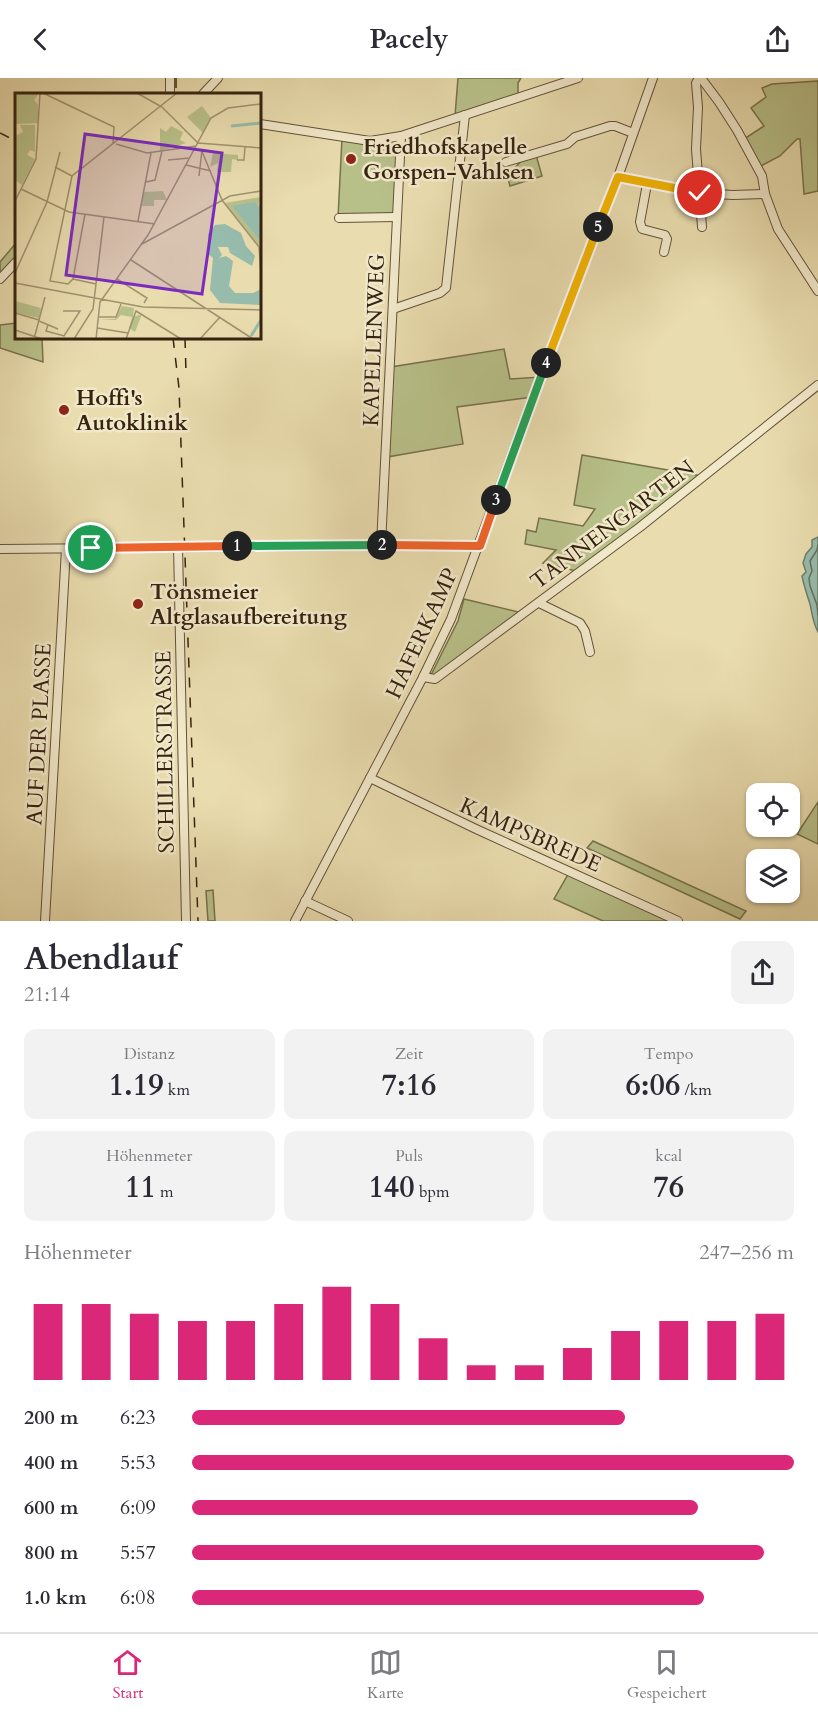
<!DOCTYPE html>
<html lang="de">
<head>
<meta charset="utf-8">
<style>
  body { margin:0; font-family:Cardo,serif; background:#f2f2f3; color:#2b2b33; height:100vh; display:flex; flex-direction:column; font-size:22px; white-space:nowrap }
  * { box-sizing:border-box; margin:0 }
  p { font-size:20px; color:#7c7c81 }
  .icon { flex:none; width:33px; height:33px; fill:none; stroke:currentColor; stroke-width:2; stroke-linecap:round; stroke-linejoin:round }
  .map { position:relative; height:843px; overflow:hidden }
  .details { display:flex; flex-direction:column; background:#fff; flex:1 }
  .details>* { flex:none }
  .tools { position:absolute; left:746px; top:705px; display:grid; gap:12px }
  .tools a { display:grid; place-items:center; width:54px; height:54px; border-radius:12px; background:#fff; box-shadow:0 2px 4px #0004; font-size:30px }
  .pin { position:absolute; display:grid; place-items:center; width:51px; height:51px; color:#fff; margin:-26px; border:3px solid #fff; border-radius:50%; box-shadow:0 2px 6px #0007 }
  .km { position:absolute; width:30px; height:30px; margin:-15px; border-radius:50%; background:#222; color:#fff; font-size:16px; line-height:30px; text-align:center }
  .round { display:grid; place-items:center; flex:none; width:63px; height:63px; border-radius:12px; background:#f2f2f3 }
  .head { display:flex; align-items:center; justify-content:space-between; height:102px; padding:0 24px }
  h1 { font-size:33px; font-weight:700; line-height:45px }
  .stats { display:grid; grid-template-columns:repeat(3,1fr); gap:9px; height:102px; padding:6px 24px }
  .stats div { display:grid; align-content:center; border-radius:12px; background:#f2f2f3; text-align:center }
  .stats b { font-size:30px; font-weight:700 }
  .stats small { font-size:16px; font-weight:400 }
  .stats p { font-size:16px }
  .chart { height:168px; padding:12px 24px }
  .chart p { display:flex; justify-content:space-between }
  .chart svg { width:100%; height:108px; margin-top:6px; stroke:#db2777; stroke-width:6 }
  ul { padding:0 24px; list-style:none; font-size:20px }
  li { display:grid; grid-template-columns:96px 72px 1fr; align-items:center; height:45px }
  li i { height:15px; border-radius:8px; background:#db2777 }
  header { display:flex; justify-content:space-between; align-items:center; height:78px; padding:0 24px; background:#fff; font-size:27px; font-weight:700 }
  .tabs { display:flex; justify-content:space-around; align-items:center; height:84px; border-top:2px solid #e1e1e2; background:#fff; font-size:16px; color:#7c7c81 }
  .tabs a { display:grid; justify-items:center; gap:3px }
  .tabs .selected { color:#db2777 }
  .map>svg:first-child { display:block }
  .green { fill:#b8c089; stroke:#77724c; stroke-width:1.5 }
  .water { fill:#97bcac; stroke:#707f6e; stroke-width:1.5 }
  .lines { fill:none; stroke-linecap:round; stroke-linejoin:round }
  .shore { stroke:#66705e; stroke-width:1.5 }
  .minor-casing { stroke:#635138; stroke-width:10 }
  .minor { stroke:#f1e8ca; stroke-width:8 }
  .rail { stroke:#362310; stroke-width:1.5; stroke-dasharray:10 10; stroke-linecap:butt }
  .split-1-casing { stroke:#fff; stroke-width:12 }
  .split-2-casing { stroke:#fff; stroke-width:12 }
  .split-3-casing { stroke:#fff; stroke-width:12 }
  .split-4-casing { stroke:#fff; stroke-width:12 }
  .split-5-casing { stroke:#fff; stroke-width:12 }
  .split-6-casing { stroke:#fff; stroke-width:12 }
  .split-1 { stroke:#f0652b; stroke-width:8 }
  .split-2 { stroke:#22a559; stroke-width:8 }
  .split-3 { stroke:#f0652b; stroke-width:8 }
  .split-4 { stroke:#22a559; stroke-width:8 }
  .split-5 { stroke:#f5b400; stroke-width:8 }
  .split-6 { stroke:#f5b400; stroke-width:8 }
  .poi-dot { fill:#8f2418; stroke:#f1e8ca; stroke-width:2 }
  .labels { text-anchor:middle; stroke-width:5; stroke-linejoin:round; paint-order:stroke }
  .poi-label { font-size:22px; font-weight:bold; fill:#362310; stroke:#f1e8ca; text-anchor:start }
  .street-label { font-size:22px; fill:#362310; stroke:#f1e8ca }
  .inset-river { fill:none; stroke:#97bcac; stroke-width:3 }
  .inset-road { fill:none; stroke:#a1926f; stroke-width:1.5 }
  .view { fill:#7b2cbf; fill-opacity:0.15; stroke:#7b2cbf; stroke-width:3 }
  .inset-edge { fill:none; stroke:#362310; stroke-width:3 }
</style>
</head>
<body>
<header><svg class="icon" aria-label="back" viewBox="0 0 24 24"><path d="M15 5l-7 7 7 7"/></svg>Pacely<svg class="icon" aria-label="share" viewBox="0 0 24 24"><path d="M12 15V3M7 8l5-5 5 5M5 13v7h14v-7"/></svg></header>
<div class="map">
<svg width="818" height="843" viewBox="0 0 818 843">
  <rect width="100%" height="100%" fill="#e9dcae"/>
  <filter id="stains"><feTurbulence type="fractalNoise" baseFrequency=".00333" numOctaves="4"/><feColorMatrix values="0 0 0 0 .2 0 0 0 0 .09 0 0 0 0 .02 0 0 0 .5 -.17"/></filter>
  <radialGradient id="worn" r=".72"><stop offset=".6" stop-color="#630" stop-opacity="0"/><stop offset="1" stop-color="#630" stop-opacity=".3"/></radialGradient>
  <!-- green -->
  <g class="green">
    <path d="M458,0h63l-3,5v13l-63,20z"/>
    <path d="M818,3v110l-14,3 -4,-55h-3l-17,17 -21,11 -15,-28 20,-13 -13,-18 15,-11 -4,-9 10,-4z"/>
    <path d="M399,59l-4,80 -57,1 4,-80z"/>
    <path d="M536,77l6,21 -32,10 -4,-14 6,-1 12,-13z"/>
    <path d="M16,165v14l-16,17v-12z"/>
    <path d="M16,245v15h26l1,24 -43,-14v-23z"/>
    <path d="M504,271l6,30 31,-2 -8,20 -76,10 6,37 -76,13 4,-90z"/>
    <path d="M582,377l120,21 -122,96 -37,-9 13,-13 -31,-6 2,-14 9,2 3,-14 44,8 12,-17 -21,-4z"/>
    <path d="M464,521l59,14 -86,63 -6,-1 27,-54z"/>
    <path d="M818,724v42l-21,-10z"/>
    <path d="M593,763l153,70 -6,8 -153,-71z"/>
    <path d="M570,793l105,50h-72l-49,-22z"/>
    <path d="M213,812l2,31h-7l-2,-30z"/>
  </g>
  <!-- water -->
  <path class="water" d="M818,459v95c-5,-9 -6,-19 -8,-28 -3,-9 -6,-18 -8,-28l4,-4 -3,-9 3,-9 6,-7v-7z"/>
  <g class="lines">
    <!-- shore -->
    <path class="shore" d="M818,467l-1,5 -7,11 2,10 -3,7 1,8 7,19 1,10"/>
    <defs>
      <g id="minor">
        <path d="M170,0v16"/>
        <path d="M699,0l-3,5 2,24 -2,42 6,78"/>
        <path d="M701,0l18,24 18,28 25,46 3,18 13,35 40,62"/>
        <path d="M203,16l15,-16"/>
        <path d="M260,46l110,17 31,-5 177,-58"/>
        <path d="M506,84l61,-18 8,-7 35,-11h5l18,7"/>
        <path d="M618,99l82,16 33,2 32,-1"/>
        <path d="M647,106l-7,38 2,7 23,6 2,4 -3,13"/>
        <path d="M339,140l57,-1"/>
        <path d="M0,201l16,-17"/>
        <path d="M393,231l47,-16 6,-5 19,-173"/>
        <path d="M381,467l20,-409"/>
        <path d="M178,468l8,375"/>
        <path d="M0,471l472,-4 8,1"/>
        <path d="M539,525l41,20 5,8 5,21"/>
        <path d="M423,599l12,2 205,-152 178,-142"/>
        <path d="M370,700l106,51 202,92"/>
        <path d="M305,823l43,20"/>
        <path d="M45,843l21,-372"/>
        <path d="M295,843l128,-244 28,-58 100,-271 67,-171 35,-99"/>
      </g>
    </defs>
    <!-- minor casing -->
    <use href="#minor" class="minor-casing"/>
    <!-- minor -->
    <use href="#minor" class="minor"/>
    <!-- rail -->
    <g class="rail">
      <path d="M176,0v16"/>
      <path d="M0,55l16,8"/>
      <path d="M173,260l6,50 19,533"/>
      <path d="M185,260l1,35"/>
    </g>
  </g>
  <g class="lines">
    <defs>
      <path id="split-1" d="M91,470l146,-2"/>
      <path id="split-2" d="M237,468l145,-1"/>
      <path id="split-3" d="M382,467l98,1 16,-46"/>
      <path id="split-4" d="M496,422l50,-137"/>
      <path id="split-5" d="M546,285l52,-136"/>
      <path id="split-6" d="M598,149l20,-50 82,16"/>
    </defs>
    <!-- split-1 casing -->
    <use href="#split-1" class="split-1-casing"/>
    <!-- split-2 casing -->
    <use href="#split-2" class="split-2-casing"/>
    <!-- split-3 casing -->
    <use href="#split-3" class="split-3-casing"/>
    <!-- split-4 casing -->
    <use href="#split-4" class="split-4-casing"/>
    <!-- split-5 casing -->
    <use href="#split-5" class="split-5-casing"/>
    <!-- split-6 casing -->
    <use href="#split-6" class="split-6-casing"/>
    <!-- split-1 -->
    <use href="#split-1" class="split-1"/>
    <!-- split-2 -->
    <use href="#split-2" class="split-2"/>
    <!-- split-3 -->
    <use href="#split-3" class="split-3"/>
    <!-- split-4 -->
    <use href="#split-4" class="split-4"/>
    <!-- split-5 -->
    <use href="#split-5" class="split-5"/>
    <!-- split-6 -->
    <use href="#split-6" class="split-6"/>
  </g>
  <!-- markers -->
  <g class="poi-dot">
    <circle cx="351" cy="81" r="6"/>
    <circle cx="64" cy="332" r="6"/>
    <circle cx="138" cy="526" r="6"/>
  </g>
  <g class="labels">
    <!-- poi labels -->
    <g class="poi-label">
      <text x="363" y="76">Friedhofskapelle<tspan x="363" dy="25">Gorspen-Vahlsen</tspan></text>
      <text x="76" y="327">Hoffi's<tspan x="76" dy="25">Autoklinik</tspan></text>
      <text x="150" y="521">Tönsmeier<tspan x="150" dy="25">Altglasaufbereitung</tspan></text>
    </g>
    <!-- street labels -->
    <g class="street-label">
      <text transform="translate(373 262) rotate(-88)" y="8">KAPELLENWEG</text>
      <text transform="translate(612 446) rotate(-37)" y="8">TANNENGARTEN</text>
      <text transform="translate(421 555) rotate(-65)" y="8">HAFERKAMP</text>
      <text transform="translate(38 656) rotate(-87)" y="8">AUF DER PLASSE</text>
      <text transform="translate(164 674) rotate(-91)" y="8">SCHILLERSTRASSE</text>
      <text transform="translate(531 756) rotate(24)" y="8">KAMPSBREDE</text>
    </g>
  </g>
  <!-- overview -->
  <g transform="translate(15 15)">
    <rect width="246" height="246" fill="#e9dcae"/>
    <path d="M0,0h24l-5,7 4,5v18l-23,1zM187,13l9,12 -8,15 -16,-16zM5,32h15v27l-5,-2 -3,5 8,4 -13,26 -7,-5v-44l8,-4zM156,33l12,6 -3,8 6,3 -26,8v-23l6,4zM198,60l25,2v5l-6,-1 -1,13h-14l1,-9 -8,4zM148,98l4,9h-13v6h-13l3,-14zM246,104l-3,10 -25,-1 28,36v33l-2,-28 -34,-44zM0,208l26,7 -2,10 -24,-5zM107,213l12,2 -1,9 9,-3 -7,18 -6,-4 3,-11 -11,-2 -5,5h-3l-14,-1h16z" fill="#b8c089"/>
    <path d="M246,108v41l-29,-36 23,-4 3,5zM210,131l16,9 5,13 9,10 -3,10 -22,-13 -2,-6h-10l4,8 -3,3 7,-2 7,5 -4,25 6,7h18l8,-4v16l-41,-2 -10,-13 3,-32 -5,-4v-20l7,-9z" fill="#97bcac"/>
    <path class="inset-river" d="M216,33l30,-3M236,243l10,-16"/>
    <path class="inset-road" d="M28,0l71,34 -1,17M122,0l25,14 36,36M183,50l63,5M101,51l31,9 49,-7M186,56l21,51 37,47 2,28M153,67l22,-2M222,67h7l1,-13M171,72l25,6M40,74l17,9M184,83l3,-26M131,89l9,-2 7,-29M6,96l48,23 86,12M0,108l21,-42 4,-66M123,128l13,-68M127,151l88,-48 31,-5M116,167l122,79M0,180l32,-71 13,-50M58,186l-5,5 -18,-3 22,-105 105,-83M58,186l12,-65M58,186l23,5M102,186l30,19 -3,5M0,190l128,24 118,3M0,220l24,7M84,224h17l5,-13M24,228l19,8M33,232l-2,6 18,5 16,-25h-17M82,235l31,5M0,237l27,9M19,246l11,-42M59,246l19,-30 11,-92M81,246l4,-37 48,-67 63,-117 17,-10 33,-4M111,246l10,-28 45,28M185,246l20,-22"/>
    <path class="view" d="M70,41l137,19 -20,141 -136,-19z"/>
    <rect width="246" height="246" class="inset-edge"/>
  </g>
  <rect width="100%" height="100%" filter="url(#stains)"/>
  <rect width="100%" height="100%" fill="url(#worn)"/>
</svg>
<div class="tools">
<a><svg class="icon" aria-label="locate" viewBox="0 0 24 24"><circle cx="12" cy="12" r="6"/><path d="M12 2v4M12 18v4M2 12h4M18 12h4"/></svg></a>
<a><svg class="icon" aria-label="layers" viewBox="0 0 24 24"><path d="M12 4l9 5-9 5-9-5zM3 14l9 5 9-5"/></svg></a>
</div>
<div class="pin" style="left:91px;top:470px;background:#1e9e55"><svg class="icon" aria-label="arrive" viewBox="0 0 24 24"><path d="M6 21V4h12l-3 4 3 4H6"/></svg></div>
<div class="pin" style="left:700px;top:115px;background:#d93025"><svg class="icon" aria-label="check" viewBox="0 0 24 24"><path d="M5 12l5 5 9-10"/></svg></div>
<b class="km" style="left:237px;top:468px">1</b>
<b class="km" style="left:382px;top:467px">2</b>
<b class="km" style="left:496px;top:422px">3</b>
<b class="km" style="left:546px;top:285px">4</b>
<b class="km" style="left:598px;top:149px">5</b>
</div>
<section class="details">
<div class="head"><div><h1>Abendlauf</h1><p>21:14</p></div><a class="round"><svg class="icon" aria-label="share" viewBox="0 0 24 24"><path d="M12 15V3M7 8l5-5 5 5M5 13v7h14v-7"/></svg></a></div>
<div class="stats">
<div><p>Distanz</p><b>1.19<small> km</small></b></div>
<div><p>Zeit</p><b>7:16</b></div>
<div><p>Tempo</p><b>6:06<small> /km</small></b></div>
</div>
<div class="stats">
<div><p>Höhenmeter</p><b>11<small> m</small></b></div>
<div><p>Puls</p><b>140<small> bpm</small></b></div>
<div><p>kcal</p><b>76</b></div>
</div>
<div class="chart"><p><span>Höhenmeter</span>247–256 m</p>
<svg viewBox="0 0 160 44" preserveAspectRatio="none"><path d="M5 44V13M15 44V13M25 44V17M35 44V20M45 44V20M55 44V13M65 44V6M75 44V13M85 44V27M95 44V38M105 44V38M115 44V31M125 44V24M135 44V20M145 44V20M155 44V17"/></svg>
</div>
<ul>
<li><b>200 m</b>6:23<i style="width:72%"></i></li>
<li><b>400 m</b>5:53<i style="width:100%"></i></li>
<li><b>600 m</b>6:09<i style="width:84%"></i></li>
<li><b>800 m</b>5:57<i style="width:95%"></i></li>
<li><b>1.0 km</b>6:08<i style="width:85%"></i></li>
</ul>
</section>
<nav class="tabs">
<a class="selected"><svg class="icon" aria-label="home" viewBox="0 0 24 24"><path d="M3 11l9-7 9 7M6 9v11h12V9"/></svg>Start</a>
<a><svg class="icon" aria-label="map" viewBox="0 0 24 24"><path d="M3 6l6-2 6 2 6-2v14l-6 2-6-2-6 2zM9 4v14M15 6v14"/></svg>Karte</a>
<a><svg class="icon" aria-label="saved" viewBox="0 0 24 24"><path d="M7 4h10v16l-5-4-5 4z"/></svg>Gespeichert</a>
</nav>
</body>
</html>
